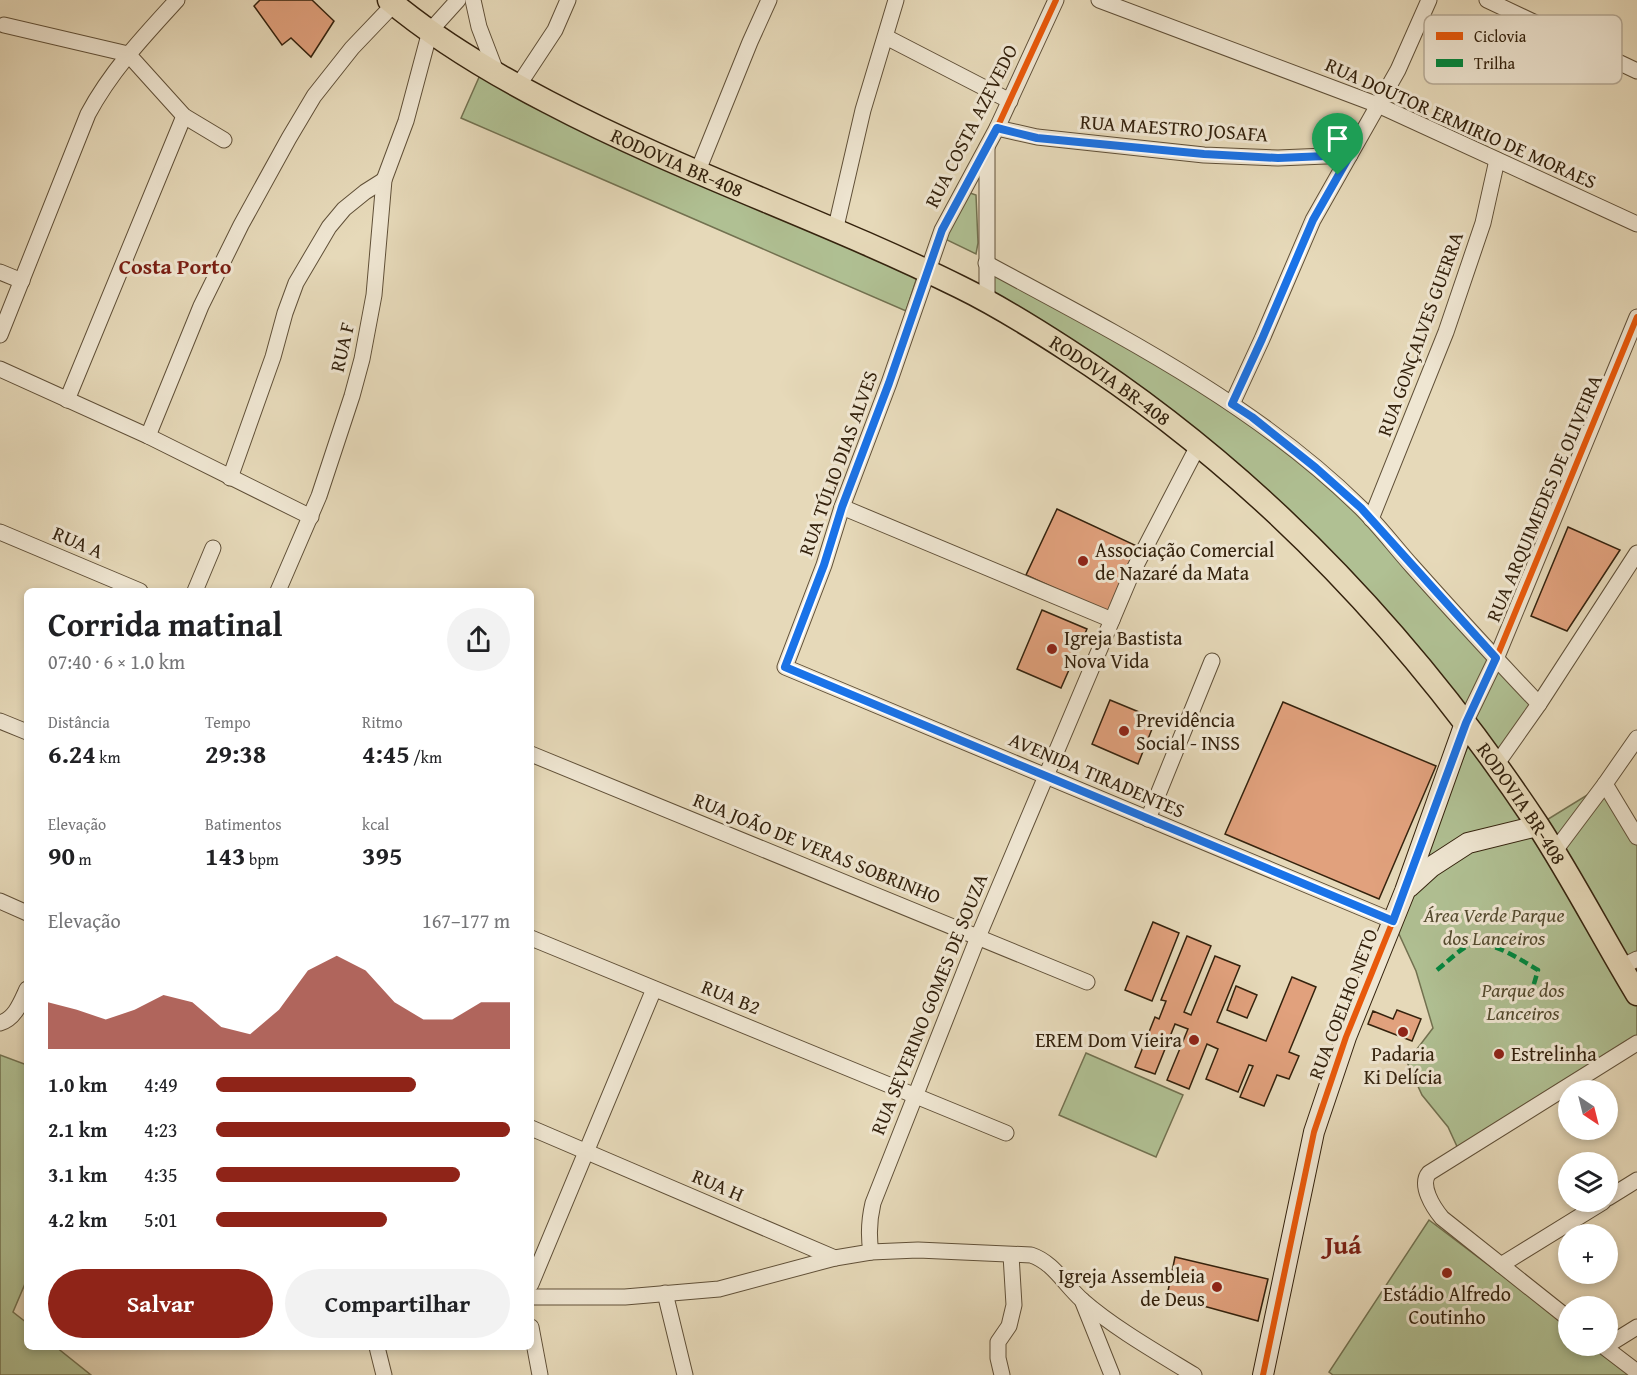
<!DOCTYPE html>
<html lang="pt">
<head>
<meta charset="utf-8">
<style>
  body { margin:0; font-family:"Gentium Book Plus",serif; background:#f2f2f2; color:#202124; height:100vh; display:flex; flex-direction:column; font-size:22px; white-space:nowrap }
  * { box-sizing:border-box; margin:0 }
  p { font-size:20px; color:#757577 }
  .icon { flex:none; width:33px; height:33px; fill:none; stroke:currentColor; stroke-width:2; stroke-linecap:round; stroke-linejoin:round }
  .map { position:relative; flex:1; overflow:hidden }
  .side { position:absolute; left:24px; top:588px; width:510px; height:762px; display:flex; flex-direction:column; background:#fff; border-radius:9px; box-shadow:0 3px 9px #0003 }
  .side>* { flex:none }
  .needle { width:39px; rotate:145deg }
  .controls { position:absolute; left:1558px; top:1080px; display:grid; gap:12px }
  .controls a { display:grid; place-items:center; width:60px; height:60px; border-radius:50%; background:#fff; box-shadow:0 3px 9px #0003; font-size:30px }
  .pin { position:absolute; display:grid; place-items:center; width:51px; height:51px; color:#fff; margin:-62px -26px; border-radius:50% 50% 50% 0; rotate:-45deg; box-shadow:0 0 6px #0007 }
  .pin .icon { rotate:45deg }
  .round { display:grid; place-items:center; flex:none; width:63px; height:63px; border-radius:32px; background:#f2f2f2 }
  .summary { display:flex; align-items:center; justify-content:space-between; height:102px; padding:0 24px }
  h1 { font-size:33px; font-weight:700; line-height:45px }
  .stats { display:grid; grid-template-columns:repeat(3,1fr); gap:9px; height:102px; padding:6px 24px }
  .stats div { display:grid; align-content:center }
  .stats b { font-size:26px; font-weight:700 }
  .stats small { font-size:16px; font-weight:400 }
  .stats p { font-size:16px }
  .chart { height:168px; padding:12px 24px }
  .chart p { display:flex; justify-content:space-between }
  .chart svg { width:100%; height:108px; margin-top:6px; fill:#8f2418; opacity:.7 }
  .action { display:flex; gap:12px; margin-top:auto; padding:12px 24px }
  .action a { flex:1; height:69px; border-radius:36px; background:#8f2418; color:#fff; font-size:24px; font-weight:700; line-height:69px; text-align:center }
  .action a+a { background:#f2f2f2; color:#202124 }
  ul { padding:0 24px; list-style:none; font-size:20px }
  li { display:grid; grid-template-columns:96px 72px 1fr; align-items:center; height:45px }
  li i { height:15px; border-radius:8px; background:#8f2418 }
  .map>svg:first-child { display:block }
  .green { fill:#b0c093; stroke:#727150; stroke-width:1.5 }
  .building { fill:#e1a17d; stroke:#34220d; stroke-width:1.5 }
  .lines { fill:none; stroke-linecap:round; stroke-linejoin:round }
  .street-casing { stroke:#605038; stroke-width:17 }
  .secondary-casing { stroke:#34220d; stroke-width:22 }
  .primary-casing { stroke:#34220d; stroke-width:25 }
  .street { stroke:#efe6d2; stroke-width:15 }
  .secondary { stroke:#efe6d2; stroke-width:20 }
  .primary { stroke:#e6d9b9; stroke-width:22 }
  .quiet { stroke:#00873e; stroke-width:4.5; stroke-dasharray:9 4.5; stroke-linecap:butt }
  .cycleway-casing { stroke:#efe6d2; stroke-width:10 }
  .cycleway { stroke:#e8590c; stroke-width:6 }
  .route-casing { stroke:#fff; stroke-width:12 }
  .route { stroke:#1a73e8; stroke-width:8 }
  .poi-dot { fill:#8f2418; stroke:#efe6d2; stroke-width:2 }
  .labels { text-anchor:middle; stroke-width:6; stroke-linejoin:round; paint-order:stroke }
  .street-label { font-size:20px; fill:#34220d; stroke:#efe6d2 }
  .poi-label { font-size:20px; fill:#34220d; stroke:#efe6d2; text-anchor:start }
  .park-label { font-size:20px; font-style:italic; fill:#534a2e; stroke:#efe6d2 }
  .quarter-label { font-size:22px; font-weight:bold; fill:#7a1f14; stroke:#efe6d2 }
  .district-label { font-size:26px; font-weight:bold; fill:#7a1f14; stroke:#efe6d2 }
  .key { fill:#efe6d2; stroke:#b7ab97; stroke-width:1.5 }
  .key-label { font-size:16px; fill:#34220d }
</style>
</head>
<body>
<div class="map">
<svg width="1637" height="1375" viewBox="0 0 1637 1375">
  <rect width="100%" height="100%" fill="#e6d9b9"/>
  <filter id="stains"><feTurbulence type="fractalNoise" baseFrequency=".00333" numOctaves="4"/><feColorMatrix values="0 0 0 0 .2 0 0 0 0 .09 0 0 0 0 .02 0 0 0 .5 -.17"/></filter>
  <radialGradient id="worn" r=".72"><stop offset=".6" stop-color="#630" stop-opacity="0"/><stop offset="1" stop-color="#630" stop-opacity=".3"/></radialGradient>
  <!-- green -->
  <g class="green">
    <path d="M484,66l436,202 -14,43 -445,-193z"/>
    <path d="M967,192l9,3 2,48 -2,11 -31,-15z"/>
    <path d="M986,263l120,65 210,140 223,236 -43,61 -31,-42 -266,-279 -212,-143z"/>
    <path d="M1472,736l57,80 -113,59z"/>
    <path d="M1605,784l32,53v206l-177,110 -12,-26 -26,-32 -15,-33 26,-34 -17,-57 -23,-50 38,-54 106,-41z"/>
    <path d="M1086,1053l97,42 -27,62 -97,-42z"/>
    <path d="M0,1055l27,10v214l-14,33 14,11v24h29l35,28h-91z"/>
    <path d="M1429,1220l140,106v20h25l38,29h-299l-4,-3z"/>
  </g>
  <!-- building -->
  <g class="building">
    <path d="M260,0h52l22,21 -23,36 -20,-19 -9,7 -28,-39z"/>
    <path d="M1057,509l82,38 -31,66 -82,-38z"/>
    <path d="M1568,527l52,23 -53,81 -36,-15z"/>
    <path d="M1042,610l45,19 -26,59 -44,-19z"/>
    <path d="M1110,700l46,19 -18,45 -46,-20z"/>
    <path d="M1283,702l153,64 -57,133 -154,-65z"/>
    <path d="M1153,922l26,11 -27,68 -27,-11z"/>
    <path d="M1187,936l24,10 -27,66 7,3 24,-59 25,10 -23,56 49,19 26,-64 24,10 -27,65 10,4 -10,23 -12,-4 -13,31 -24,-9 13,-31 -4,-1 -11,27 -32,-13 12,-30 -11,-5 -18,45 -22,-9 21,-51 -13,-5 -20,50 -20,-7 20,-50 4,2 7,-18 -5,-1z"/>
    <path d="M1236,986l21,9 -10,23 -20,-8z"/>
    <path d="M1397,1010l24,9 -9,22 -44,-17 5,-13 20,8z"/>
    <path d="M1175,1257l93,22 -10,42 -91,-25z"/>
  </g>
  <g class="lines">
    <defs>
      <g id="street">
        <path d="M473,0l6,27 18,47"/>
        <path d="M1056,0l-59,128 -55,102 -53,153 -47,124 -18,58 -39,102 608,254"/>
        <path d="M1099,0l279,105 259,119"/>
        <path d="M1487,0l150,71"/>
        <path d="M4,25l124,29 56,62 40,24"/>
        <path d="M886,37l124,64"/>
        <path d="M518,86l37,-56 13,-30"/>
        <path d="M997,128l40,9 167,18 74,3 72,-3"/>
        <path d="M987,147v154"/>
        <path d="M697,173l53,-131 19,-42"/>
        <path d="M835,231l28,-121 33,-110"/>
        <path d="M986,263c131,71 267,139 375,245 19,19 34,39 51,58 42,47 84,93 127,138"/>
        <path d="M0,272l22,9"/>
        <path d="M0,335l88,-221c23,-43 56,-78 89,-114"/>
        <path d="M0,369l148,67 163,81"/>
        <path d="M67,400l117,-284"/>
        <path d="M1232,404l30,-65 51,-119 85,-150 31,-70"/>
        <path d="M148,436l53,-130 40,-81 48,-87 25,-42 38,-48 42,-44"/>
        <path d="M230,478l43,-121 12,-44 11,-30 33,-56 15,-18 21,-17 19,-12"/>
        <path d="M842,507l270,113"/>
        <path d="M1371,519l75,-187 37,-109 14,-63"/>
        <path d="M0,532l140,59"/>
        <path d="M195,591l18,-43"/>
        <path d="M278,591l41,-95 33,-100 10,-37 12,-64 10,-115 22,-59 24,-90 28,-31"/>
        <path d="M0,721l27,11"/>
        <path d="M1465,723l31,-64 141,-342"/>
        <path d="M531,754l556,228"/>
        <path d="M1496,765l43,-61 98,-151"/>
        <path d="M1605,784l32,53"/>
        <path d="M1148,819l64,-158"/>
        <path d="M1554,852l51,-68 32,-46"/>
        <path d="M0,901l27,12"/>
        <path d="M531,938l475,195"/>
        <path d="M1621,967l16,-8"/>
        <path d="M0,1023c15,-4 21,-21 27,-34"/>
        <path d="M531,1128l304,130"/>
        <path d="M1608,1198l29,-18"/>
        <path d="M871,1252c-3,-18 -2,-32 2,-49l105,-266 153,-362 68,-131"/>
        <path d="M1501,1265l102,-63"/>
        <path d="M531,1284l123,-295"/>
        <path d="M665,1293l20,82"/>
        <path d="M531,1297h94l94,-8 116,-31 36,-6 47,-2 113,5c22,7 34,30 51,45 32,28 76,53 112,75"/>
        <path d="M1082,1300l30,75"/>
        <path d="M1569,1319l-127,-101c-9,-11 -23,-33 -13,-45l208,-130"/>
        <path d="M531,1327l9,48"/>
        <path d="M1608,1345l29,-18"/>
        <path d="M1603,1346l34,26"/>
        <path d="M377,1347l7,28"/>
        <path d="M1002,1375l-4,-17v-16l11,-16 5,-21 -3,-50"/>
      </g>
      <g id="secondary">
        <path d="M1409,887l22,-20 37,-24 69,-17"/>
        <path d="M1263,1375l51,-243 32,-95 59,-146 60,-168"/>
      </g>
      <g id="primary">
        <path id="s1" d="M389,0c49,41 103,73 159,102 133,70 277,118 412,185 37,18 72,40 106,62 191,123 346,287 471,475 36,55 66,114 100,170"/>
      </g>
    </defs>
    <!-- street casing -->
    <use href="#street" class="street-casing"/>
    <!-- secondary casing -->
    <use href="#secondary" class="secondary-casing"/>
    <!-- primary casing -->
    <use href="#primary" class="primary-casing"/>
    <!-- street -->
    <use href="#street" class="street"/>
    <!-- secondary -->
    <use href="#secondary" class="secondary"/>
    <!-- primary -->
    <use href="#primary" class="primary"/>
    <!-- quiet -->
    <path class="quiet" d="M1437,970c9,-7 20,-18 30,-24 21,-9 54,14 71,24l-9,31"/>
    <defs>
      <g id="cycleway">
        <path d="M1056,0l-59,128 -55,102 -53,153 -47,124 -18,58 -39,102 608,254"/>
        <path d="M1263,1375l51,-243 32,-95 59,-146 60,-168 31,-64 141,-342"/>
      </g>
    </defs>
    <!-- cycleway casing -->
    <use href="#cycleway" class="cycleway-casing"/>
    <!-- cycleway -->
    <use href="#cycleway" class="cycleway"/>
  </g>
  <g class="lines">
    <defs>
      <path id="route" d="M997,128l40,10 167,16 74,4 72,-3 -37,65 -51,119 -30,65 20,13 64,51 45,40 135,150 -30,65 -73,198 -608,-254 39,-102 18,-58 47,-124 53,-153z"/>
    </defs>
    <!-- route casing -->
    <use href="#route" class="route-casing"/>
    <!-- route -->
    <use href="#route" class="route"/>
  </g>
  <!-- markers -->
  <g class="poi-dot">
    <circle cx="1083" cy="561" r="6"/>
    <circle cx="1052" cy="649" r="6"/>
    <circle cx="1124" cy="731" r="6"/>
    <circle cx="1403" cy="1032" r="6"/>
    <circle cx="1194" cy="1040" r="6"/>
    <circle cx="1499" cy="1054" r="6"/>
    <circle cx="1447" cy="1273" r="6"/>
    <circle cx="1217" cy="1287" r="6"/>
  </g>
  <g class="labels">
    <!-- street labels -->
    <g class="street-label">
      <text transform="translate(1461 123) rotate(24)" y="7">RUA DOUTOR ERMIRIO DE MORAES</text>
      <text transform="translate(971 126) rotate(-63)" y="7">RUA COSTA AZEVEDO</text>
      <text transform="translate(1174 128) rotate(4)" y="7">RUA MAESTRO JOSAFA</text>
      <text dy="7" stroke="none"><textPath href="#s1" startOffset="332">RODOVIA BR-408</textPath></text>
      <text transform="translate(1420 334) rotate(-70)" y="7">RUA GONÇALVES GUERRA</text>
      <text transform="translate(342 347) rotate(-77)" y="7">RUA F</text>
      <text dy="7" stroke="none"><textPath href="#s1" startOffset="818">RODOVIA BR-408</textPath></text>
      <text transform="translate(838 463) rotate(-70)" y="7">RUA TÚLIO DIAS ALVES</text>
      <text transform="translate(1544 498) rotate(-67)" y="7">RUA ARQUIMEDES DE OLIVEIRA</text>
      <text transform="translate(78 542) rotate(23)" y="7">RUA A</text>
      <text transform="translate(1097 775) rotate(23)" y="7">AVENIDA TIRADENTES</text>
      <text dy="7" stroke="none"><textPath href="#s1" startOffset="1412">RODOVIA BR-408</textPath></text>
      <text transform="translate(817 848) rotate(22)" y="7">RUA JOÃO DE VERAS SOBRINHO</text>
      <text transform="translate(731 997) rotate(22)" y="7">RUA B2</text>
      <text transform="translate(929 1004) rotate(-68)" y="7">RUA SEVERINO GOMES DE SOUZA</text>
      <text transform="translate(1343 1004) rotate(-69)" y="7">RUA COELHO NETO</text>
      <text transform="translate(718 1185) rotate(23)" y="7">RUA H</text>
    </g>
    <!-- poi labels -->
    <g class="poi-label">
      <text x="1095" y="557">Associação Comercial<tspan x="1095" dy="23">de Nazaré da Mata</tspan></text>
      <text x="1064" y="645">Igreja Bastista<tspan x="1064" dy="23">Nova Vida</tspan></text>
      <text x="1136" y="727">Previdência<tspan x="1136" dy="23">Social - INSS</tspan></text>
      <text x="1182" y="1047" text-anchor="end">EREM Dom Vieira</text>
      <text x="1403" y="1061" text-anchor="middle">Padaria<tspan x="1403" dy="23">Ki Delícia</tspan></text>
      <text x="1511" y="1061">Estrelinha</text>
      <text x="1205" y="1283" text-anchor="end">Igreja Assembleia<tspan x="1205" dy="23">de Deus</tspan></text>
      <text x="1447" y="1301" text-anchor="middle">Estádio Alfredo<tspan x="1447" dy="23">Coutinho</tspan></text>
    </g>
    <!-- park labels -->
    <g class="park-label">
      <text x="1494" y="922">Área Verde Parque<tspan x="1494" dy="23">dos Lanceiros</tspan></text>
      <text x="1523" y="997">Parque dos<tspan x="1523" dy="23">Lanceiros</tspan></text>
    </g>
    <!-- quarter labels -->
    <g class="quarter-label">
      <text x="175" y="274">Costa Porto</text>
    </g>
    <!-- district labels -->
    <g class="district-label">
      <text x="1343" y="1254">Juá</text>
    </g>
  </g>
  <!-- legend -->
  <rect x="1424" y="15" width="198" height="69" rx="9" class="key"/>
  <rect x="1436" y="32" width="27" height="8" fill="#e8590c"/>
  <rect x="1436" y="59" width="27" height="8" fill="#00873e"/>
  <g class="key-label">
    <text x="1474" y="42">Ciclovia</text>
    <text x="1474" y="69">Trilha</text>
  </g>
  <rect width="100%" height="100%" filter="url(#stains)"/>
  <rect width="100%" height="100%" fill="url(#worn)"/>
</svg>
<div class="controls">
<a><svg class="needle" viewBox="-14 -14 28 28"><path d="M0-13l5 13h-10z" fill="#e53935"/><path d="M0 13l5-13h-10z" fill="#757577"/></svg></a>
<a><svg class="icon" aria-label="layers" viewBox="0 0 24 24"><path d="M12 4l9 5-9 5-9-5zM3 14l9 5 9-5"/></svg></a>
<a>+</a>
<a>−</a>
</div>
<div class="pin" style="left:1338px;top:175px;background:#1e9e55"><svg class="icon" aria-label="arrive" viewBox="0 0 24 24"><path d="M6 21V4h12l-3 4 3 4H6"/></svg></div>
<section class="side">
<div class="summary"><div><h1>Corrida matinal</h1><p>07:40 · 6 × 1.0 km</p></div><a class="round"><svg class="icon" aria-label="share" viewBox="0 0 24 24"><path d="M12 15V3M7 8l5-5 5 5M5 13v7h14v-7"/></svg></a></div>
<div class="stats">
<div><p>Distância</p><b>6.24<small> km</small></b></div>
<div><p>Tempo</p><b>29:38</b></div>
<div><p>Ritmo</p><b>4:45<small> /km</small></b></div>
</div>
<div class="stats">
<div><p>Elevação</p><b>90<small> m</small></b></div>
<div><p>Batimentos</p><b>143<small> bpm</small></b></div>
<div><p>kcal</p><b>395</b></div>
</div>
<div class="chart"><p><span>Elevação</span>167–177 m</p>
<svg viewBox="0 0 160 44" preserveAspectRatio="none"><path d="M0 44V25L10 28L20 32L30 28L40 22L50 25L60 35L70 38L80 28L90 12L100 6L110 12L120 25L130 32L140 32L150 25L160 25V44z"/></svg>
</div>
<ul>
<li><b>1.0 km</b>4:49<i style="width:68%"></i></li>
<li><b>2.1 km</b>4:23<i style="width:100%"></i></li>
<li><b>3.1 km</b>4:35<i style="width:83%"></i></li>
<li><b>4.2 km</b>5:01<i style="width:58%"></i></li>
</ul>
<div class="action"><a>Salvar</a><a>Compartilhar</a></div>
</section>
</div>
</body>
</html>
